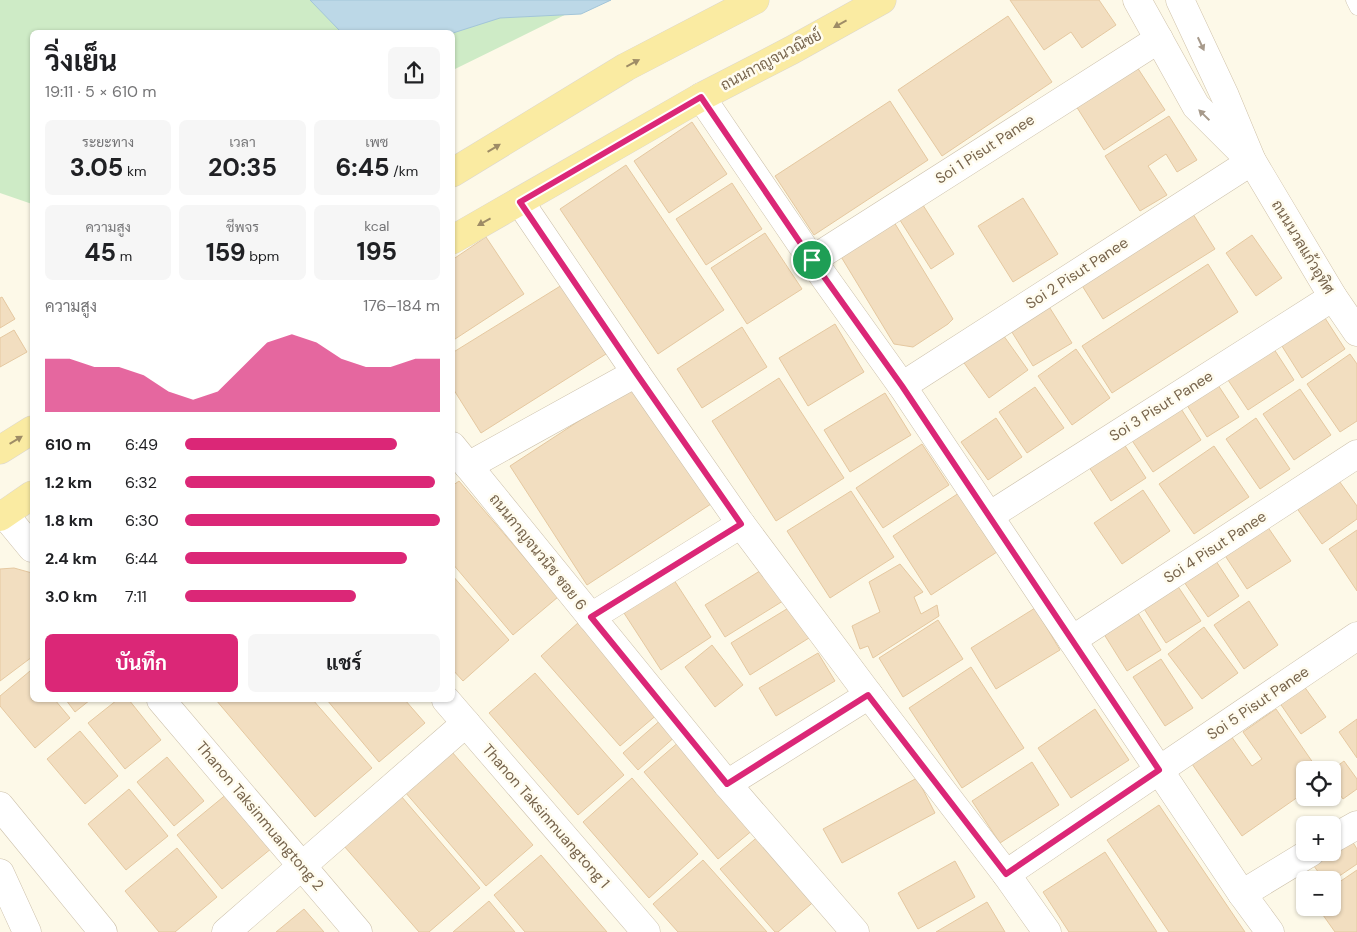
<!DOCTYPE html>
<html lang="th">
<head>
<meta charset="utf-8">
<style>
  body { margin:0; font-family:"DM Sans",Sarabun,sans-serif; background:#f6f6f6; color:#202124; height:100vh; display:flex; flex-direction:column; font-size:19px; white-space:nowrap }
  * { box-sizing:border-box; margin:0 }
  p { font-size:16px; color:#757577 }
  .icon { flex:none; width:28px; height:28px; fill:none; stroke:currentColor; stroke-width:2; stroke-linecap:round; stroke-linejoin:round }
  .map { position:relative; flex:1; overflow:hidden }
  .details { position:absolute; left:30px; top:30px; width:425px; height:672px; display:flex; flex-direction:column; background:#fff; border-radius:8px; box-shadow:0 1px 4px #0004 }
  .details>* { flex:none }
  .tools { position:absolute; left:1296px; top:761px; display:grid; gap:10px }
  .tools a { display:grid; place-items:center; width:45px; height:45px; border-radius:8px; background:#fff; box-shadow:0 1px 4px #0004; font-size:25px }
  .pin { position:absolute; display:grid; place-items:center; width:42px; height:42px; color:#fff; margin:-21px; border:2px solid #fff; border-radius:50%; box-shadow:0 1px 5px #0007 }
  .round { display:grid; place-items:center; flex:none; width:52px; height:52px; border-radius:8px; background:#f6f6f6 }
  .summary { display:flex; align-items:center; justify-content:space-between; height:85px; padding:0 15px }
  h1 { font-size:28px; font-weight:700; line-height:38px }
  .figures { display:grid; grid-template-columns:repeat(3,1fr); gap:8px; height:85px; padding:5px 15px }
  .figures div { display:grid; align-content:center; border-radius:8px; background:#f6f6f6; text-align:center }
  .figures b { font-size:25px; font-weight:700 }
  .figures small { font-size:14px; font-weight:400 }
  .figures p { font-size:14px }
  .chart { height:140px; padding:10px 15px }
  .chart p { display:flex; justify-content:space-between }
  .chart svg { width:100%; height:90px; margin-top:5px; fill:#db2777; opacity:.7 }
  .button { display:flex; gap:10px; margin-top:auto; padding:10px 15px }
  .button a { flex:1; height:58px; border-radius:8px; background:#db2777; color:#fff; font-size:20px; font-weight:700; line-height:58px; text-align:center }
  .button a+a { background:#f6f6f6; color:#202124 }
  ul { padding:0 15px; list-style:none; font-size:16px }
  li { display:grid; grid-template-columns:80px 60px 1fr; align-items:center; height:38px }
  li i { height:12px; border-radius:6px; background:#db2777 }
  .map>svg:first-child { display:block }
  .green { fill:#ceebc6 }
  .water { fill:#bcd8e7; stroke:#a2c5d9 }
  .building { fill:#f2dec0; stroke:#e5c8a0 }
  .lines { fill:none; stroke-linecap:round; stroke-linejoin:round }
  .lane-casing { stroke:#cdc1ab; stroke-width:15 }
  .street-casing { stroke:#cdc1ab; stroke-width:29 }
  .secondary-casing { stroke:#d0c2a9; stroke-width:29 }
  .primary-casing { stroke:#dcd7d0; stroke-width:29 }
  .lane { stroke:#fff; stroke-width:14 }
  .street { stroke:#fff; stroke-width:28 }
  .secondary { stroke:#fff; stroke-width:28 }
  .primary { stroke:#faeba2; stroke-width:28 }
  .oneway { fill:#9e8c66 }
  .oneway2 { fill:#a79a8b }
  .route-casing { stroke:#fff; stroke-width:10 }
  .route { stroke:#db2777; stroke-width:6 }
  .labels { text-anchor:middle; stroke-width:5; stroke-linejoin:round; paint-order:stroke }
  .street-label { font-size:15px; fill:#77644c; stroke:#fffcef }
</style>
</head>
<body>
<div class="map">
<svg width="1357" height="932" viewBox="0 0 1357 932">
  <rect width="100%" height="100%" fill="#fdf9e8"/>
  <!-- green -->
  <path class="green" d="M0,0h595l-142,70 -1,-38h-420v172l-32,-11z"/>
  <!-- water -->
  <path class="water" d="M310,0h301l-30,14 -81,4 -47,15 -112,-1z"/>
  <!-- building -->
  <g class="building">
    <path d="M1010,0h89l17,25 -34,23 -11,-16 -27,18z"/>
    <path d="M1008,16l44,66 -110,74 -44,-66z"/>
    <path d="M1137,67l28,43 -61,40 -28,-44z"/>
    <path d="M890,101l38,59 -114,75 -39,-59z"/>
    <path d="M1169,116l28,44 -20,12 -11,-18 -18,12 19,29 -27,16 -35,-55z"/>
    <path d="M692,122l35,52 -58,39 -35,-52z"/>
    <path d="M626,165l98,145 -66,44 -98,-145z"/>
    <path d="M732,183l30,46 -56,36 -30,-46z"/>
    <path d="M1023,198l35,56 -45,28 -35,-56z"/>
    <path d="M921,202l33,52 -23,15 -33,-52z"/>
    <path d="M1193,214l22,35 -112,70 -22,-35z"/>
    <path d="M894,222l59,97 -5,5 -35,23 -19,-3 -54,-89z"/>
    <path d="M765,233l37,56 -55,35 -36,-56z"/>
    <path d="M1252,235l30,43 -26,18 -30,-43z"/>
    <path d="M486,237l38,57 -72,47v-81z"/>
    <path d="M1208,264l30,48 -126,81 -30,-47z"/>
    <path d="M562,285l44,69 -125,79 -29,-46v-34z"/>
    <path d="M2,297l13,22 -15,9v-30z"/>
    <path d="M1048,305l24,38 -39,23 -23,-37z"/>
    <path d="M1323,315l22,34 -43,29 -22,-35z"/>
    <path d="M835,324l29,48 -56,34 -29,-48z"/>
    <path d="M742,327l25,40 -65,41 -25,-39z"/>
    <path d="M14,330l13,22 -27,15v-29z"/>
    <path d="M1001,332l27,38 -39,28 -27,-38z"/>
    <path d="M1272,346l22,34 -46,30 -22,-33z"/>
    <path d="M1076,349l34,49 -38,27 -34,-49z"/>
    <path d="M1350,354l7,10v57l-17,11 -33,-48z"/>
    <path d="M779,378l65,100 -68,43 -64,-100z"/>
    <path d="M1216,382l23,35 -32,20 -22,-35z"/>
    <path d="M634,385l77,119 -124,81 -77,-119z"/>
    <path d="M1035,387l29,41 -37,25 -28,-41z"/>
    <path d="M1300,389l31,46 -37,25 -31,-46z"/>
    <path d="M885,393l26,42 -61,37 -26,-42z"/>
    <path d="M1178,404l23,36 -48,32 -24,-36z"/>
    <path d="M996,418l26,39 -34,23 -27,-38z"/>
    <path d="M1256,418l34,51 -30,20 -34,-50z"/>
    <path d="M1122,441l24,37 -35,23 -24,-37z"/>
    <path d="M922,444l27,41 -66,43 -27,-40z"/>
    <path d="M1214,446l35,51 -55,37 -35,-50z"/>
    <path d="M1337,478l20,28v13l-35,25 -26,-37z"/>
    <path d="M459,481l99,116 -45,38 -61,-72v-77z"/>
    <path d="M1143,490l27,41 -48,33 -28,-41z"/>
    <path d="M851,491l43,66 -64,41 -43,-67z"/>
    <path d="M962,491l38,59 -69,45 -38,-59z"/>
    <path d="M1265,523l26,38 -44,28 -25,-38z"/>
    <path d="M1357,530v61l-28,-42z"/>
    <path d="M1214,558l25,38 -31,21 -26,-38z"/>
    <path d="M900,564l23,28 -9,5 7,17 16,-9 2,11 -66,42 -5,-12 -8,3 -8,-23 28,-14 -11,-30z"/>
    <path d="M14,568l18,5v84l-32,24v-112z"/>
    <path d="M763,569l20,32 -58,36 -20,-32z"/>
    <path d="M452,575l57,65 -46,41 -11,-12z"/>
    <path d="M674,580l37,57 -50,33 -37,-57z"/>
    <path d="M1175,582l26,39 -35,22 -25,-39z"/>
    <path d="M1249,601l29,44 -34,24 -30,-44z"/>
    <path d="M790,607l19,31 -59,37 -19,-32z"/>
    <path d="M1035,608l25,42 -64,39 -25,-41z"/>
    <path d="M1136,610l25,40 -34,21 -25,-40z"/>
    <path d="M938,620l25,39 -60,38 -24,-39z"/>
    <path d="M579,622l80,91 -39,33 -79,-90z"/>
    <path d="M1204,627l34,46 -36,26 -34,-45z"/>
    <path d="M712,645l31,40 -28,22 -30,-40z"/>
    <path d="M818,653l17,28 -59,35 -17,-28z"/>
    <path d="M1161,659l32,49 -28,18 -32,-49z"/>
    <path d="M971,667l53,81 -62,40 -53,-80z"/>
    <path d="M30,671l2,3v26h23l15,18 -35,30 -35,-42v-10z"/>
    <path d="M535,673l89,102 -46,40 -89,-102z"/>
    <path d="M1301,682l25,35 -25,17 -24,-35z"/>
    <path d="M66,700h24l-15,12z"/>
    <path d="M117,700h12l32,40 -36,29 -37,-46z"/>
    <path d="M216,700h97l59,68 -57,49z"/>
    <path d="M327,700h78l20,23 -46,39z"/>
    <path d="M1095,709l34,51 -58,38 -33,-50z"/>
    <path d="M1276,709l42,61h-13v22l-63,44 -50,-72 39,-28 21,30 10,-7 -19,-27z"/>
    <path d="M663,718l15,16 -40,36 -15,-17z"/>
    <path d="M1357,719v39l-18,-26z"/>
    <path d="M80,731l38,45 -33,28 -38,-45z"/>
    <path d="M680,741l74,88 -36,30 -74,-87z"/>
    <path d="M452,752l81,93 -47,41 -81,-94z"/>
    <path d="M167,757l37,44 -30,25 -37,-44z"/>
    <path d="M1344,761l13,18v10l-14,10 -11,-15v-14z"/>
    <path d="M1032,762l27,43 -59,38 -28,-42z"/>
    <path d="M632,778l66,76 -49,44 -66,-76z"/>
    <path d="M917,778l18,35 -93,50 -19,-34z"/>
    <path d="M129,789l39,47 -42,34 -38,-46z"/>
    <path d="M228,793l44,55 -50,41 -45,-54z"/>
    <path d="M401,796l79,92 -51,44h-10l-75,-86z"/>
    <path d="M1159,805l86,127h-76l-62,-92z"/>
    <path d="M761,834l56,65 -39,33h-3l-55,-63z"/>
    <path d="M1349,836l8,13v15l-25,17 -8,-1 -13,-18 14,-10h7z"/>
    <path d="M177,848l40,49 -42,35h-16l-34,-41z"/>
    <path d="M1105,852l52,80h-88l-26,-40z"/>
    <path d="M541,855l66,77h-82l-31,-37z"/>
    <path d="M703,860l64,72h-89l-25,-28z"/>
    <path d="M955,861l20,36 -57,32 -20,-36z"/>
    <path d="M1357,870v62h-22l-17,-24h14v-21z"/>
    <path d="M489,901l26,31h-62z"/>
    <path d="M987,902l18,30h-69z"/>
    <path d="M304,909l20,23h-48z"/>
  </g>
  <g class="lines">
    <defs>
      <path id="lane" d="M1353,0l4,8"/>
      <g id="street">
        <path d="M701,97l111,163 90,126 340,508 28,38"/>
        <path d="M520,202l116,171 105,151 128,171 137,179 41,58"/>
        <path d="M812,260l347,-221"/>
        <path d="M902,386l350,-225"/>
        <path d="M452,446l275,338 128,148"/>
        <path d="M468,466l168,-93"/>
        <path d="M4,514l28,34"/>
        <path d="M989,516l344,-219"/>
        <path d="M591,617l150,-93"/>
        <path d="M1072,640l285,-186"/>
        <path d="M161,700l197,232"/>
        <path d="M446,700l200,232"/>
        <path d="M727,784l142,-89"/>
        <path d="M0,806l103,126"/>
        <path d="M1332,839l25,-14"/>
        <path d="M0,873l27,59"/>
        <path d="M1006,874l351,-238"/>
        <path d="M1242,894l69,-42"/>
        <path d="M226,932l240,-209"/>
      </g>
      <g id="secondary">
        <path d="M1137,0l59,106 47,47"/>
        <path d="M1180,0l45,96 27,65 81,136 24,35"/>
      </g>
      <g id="primary">
        <path d="M452,173l174,-106 129,-67"/>
        <path d="M452,240l249,-143 91,-47 90,-50"/>
        <path d="M0,450l32,-20"/>
        <path d="M0,517l32,-22"/>
      </g>
    </defs>
    <!-- lane casing -->
    <use href="#lane" class="lane-casing"/>
    <!-- street casing -->
    <use href="#street" class="street-casing"/>
    <!-- secondary casing -->
    <use href="#secondary" class="secondary-casing"/>
    <!-- primary casing -->
    <use href="#primary" class="primary-casing"/>
    <!-- lane -->
    <use href="#lane" class="lane"/>
    <!-- street -->
    <use href="#street" class="street"/>
    <!-- secondary -->
    <use href="#secondary" class="secondary"/>
    <!-- primary -->
    <use href="#primary" class="primary"/>
  </g>
  <!-- one-way arrows -->
  <defs><path id="oneway-solid" d="M-6-.8H1V-3.2L6.5 0L1 3.2V.8H-6Z" transform="scale(1.25)"/></defs>
  <g class="oneway">
    <use href="#oneway-solid" transform="translate(840 24) rotate(151)"/>
    <use href="#oneway-solid" transform="translate(633 63) rotate(-28)"/>
    <use href="#oneway-solid" transform="translate(494 148) rotate(-31)"/>
    <use href="#oneway-solid" transform="translate(484 222) rotate(151)"/>
    <use href="#oneway-solid" transform="translate(16 440) rotate(-31)"/>
  </g>
  <g class="oneway2">
    <use href="#oneway-solid" transform="translate(1201 44) rotate(65)"/>
    <use href="#oneway-solid" transform="translate(1204 115) rotate(-136)"/>
  </g>
  <g class="lines">
    <defs>
      <path id="route" d="M701,97l111,163 90,126 257,384 -153,104 -138,-179 -141,89 -136,-167 150,-93 -105,-151 -116,-171z"/>
    </defs>
    <!-- route casing -->
    <use href="#route" class="route-casing"/>
    <!-- route -->
    <use href="#route" class="route"/>
  </g>
  <g class="labels">
    <!-- street labels -->
    <g class="street-label">
      <text transform="translate(771 60) rotate(-28)" y="5">ถนนกาญจนวณิชย์</text>
      <text transform="translate(985 149) rotate(-33)" y="5">Soi 1 Pisut Panee</text>
      <text transform="translate(1303 247) rotate(59)" y="5">ถนนนวลแก้วอุทิศ</text>
      <text transform="translate(1077 273) rotate(-33)" y="5">Soi 2 Pisut Panee</text>
      <text transform="translate(1161 406) rotate(-32)" y="5">Soi 3 Pisut Panee</text>
      <text transform="translate(1215 547) rotate(-33)" y="5">Soi 4 Pisut Panee</text>
      <text transform="translate(538 552) rotate(51)" y="5">ถนนกาญจนวนิช ซอย 6</text>
      <text transform="translate(1258 703) rotate(-34)" y="5">Soi 5 Pisut Panee</text>
      <text transform="translate(260 816) rotate(50)" y="5">Thanon Taksinmuangtong 2</text>
      <text transform="translate(546 816) rotate(49)" y="5">Thanon Taksinmuangtong 1</text>
    </g>
  </g>
</svg>
<div class="tools">
<a><svg class="icon" aria-label="locate" viewBox="0 0 24 24"><circle cx="12" cy="12" r="6"/><path d="M12 2v4M12 18v4M2 12h4M18 12h4"/></svg></a>
<a>+</a>
<a>−</a>
</div>
<div class="pin" style="left:812px;top:260px;background:#1e9e55"><svg class="icon" aria-label="arrive" viewBox="0 0 24 24"><path d="M6 21V4h12l-3 4 3 4H6"/></svg></div>
<section class="details">
<div class="summary"><div><h1>วิ่งเย็น</h1><p>19:11 · 5 × 610 m</p></div><a class="round"><svg class="icon" aria-label="share" viewBox="0 0 24 24"><path d="M12 15V3M7 8l5-5 5 5M5 13v7h14v-7"/></svg></a></div>
<div class="figures">
<div><p>ระยะทาง</p><b>3.05<small> km</small></b></div>
<div><p>เวลา</p><b>20:35</b></div>
<div><p>เพซ</p><b>6:45<small> /km</small></b></div>
</div>
<div class="figures">
<div><p>ความสูง</p><b>45<small> m</small></b></div>
<div><p>ชีพจร</p><b>159<small> bpm</small></b></div>
<div><p>kcal</p><b>195</b></div>
</div>
<div class="chart"><p><span>ความสูง</span>176–184 m</p>
<svg viewBox="0 0 160 44" preserveAspectRatio="none"><path d="M0 44V18L10 18L20 22L30 22L40 26L50 34L60 38L70 34L80 22L90 10L100 6L110 10L120 18L130 22L140 22L150 18L160 18V44z"/></svg>
</div>
<ul>
<li><b>610 m</b>6:49<i style="width:83%"></i></li>
<li><b>1.2 km</b>6:32<i style="width:98%"></i></li>
<li><b>1.8 km</b>6:30<i style="width:100%"></i></li>
<li><b>2.4 km</b>6:44<i style="width:87%"></i></li>
<li><b>3.0 km</b>7:11<i style="width:67%"></i></li>
</ul>
<div class="button"><a>บันทึก</a><a>แชร์</a></div>
</section>
</div>
</body>
</html>
